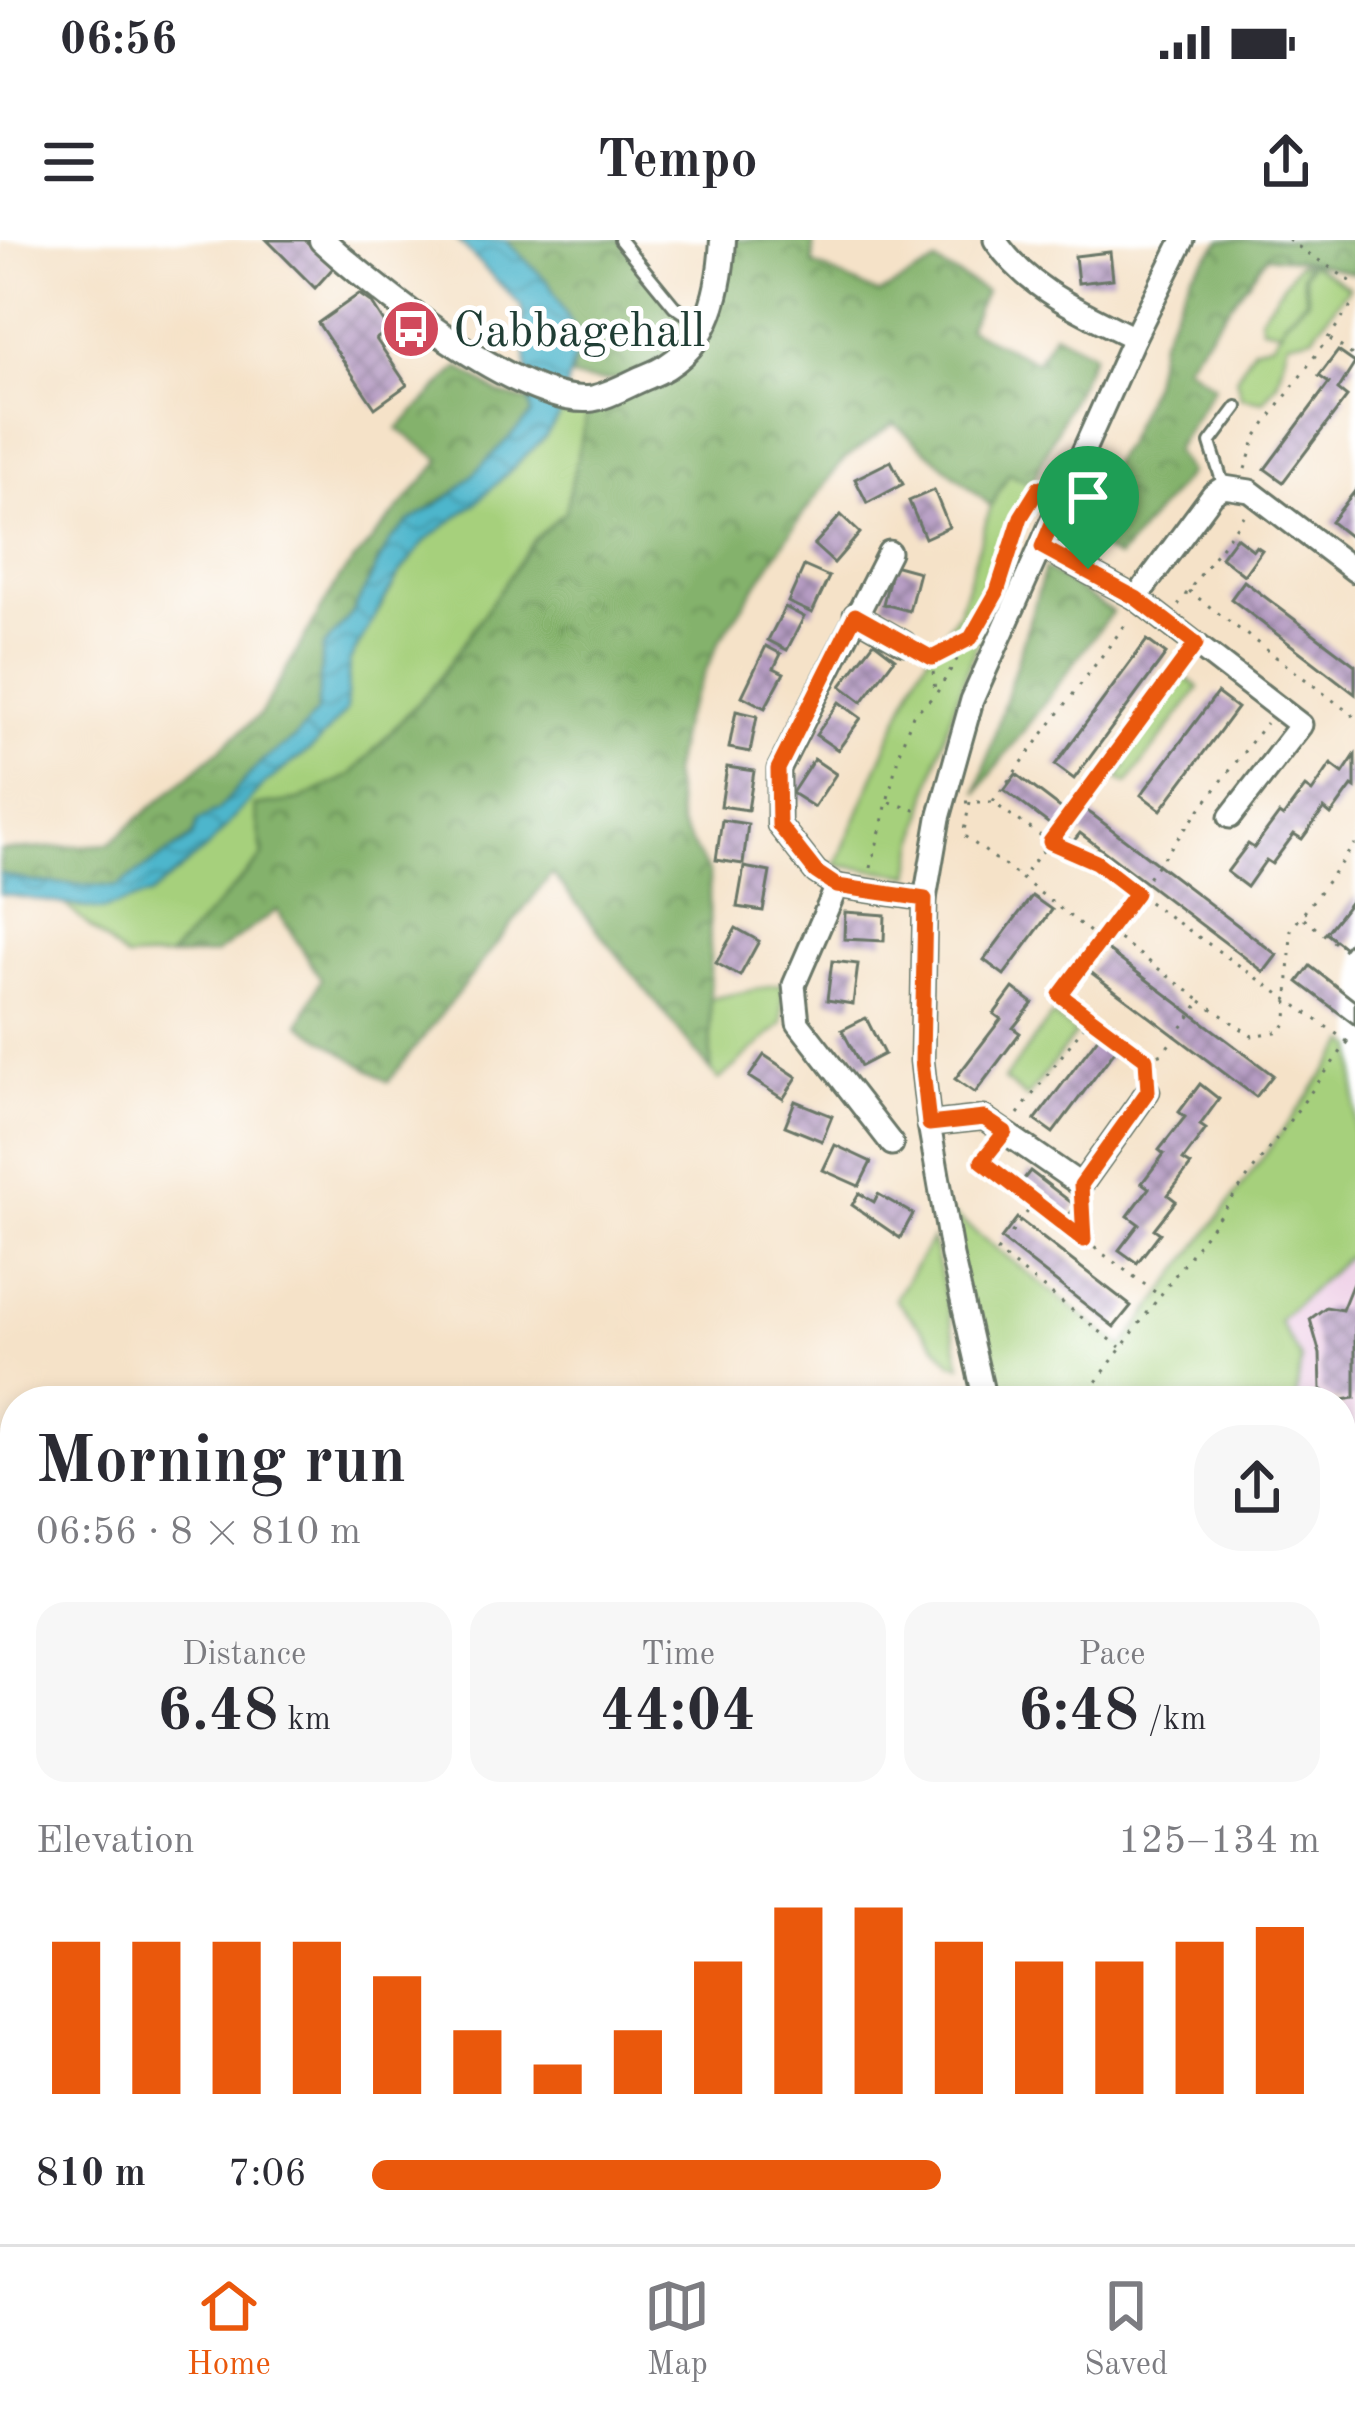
<!DOCTYPE html>
<html lang="en">
<head>
<meta charset="utf-8">
<style>
  body { margin:0; font-family:"Old Standard TT",serif; background:#f7f7f7; color:#2b2b33; height:100vh; display:flex; flex-direction:column; font-size:45px; white-space:nowrap }
  * { box-sizing:border-box; margin:0 }
  p { font-size:39px; color:#7c7c81 }
  .icon { flex:none; width:66px; height:66px; fill:none; stroke:currentColor; stroke-width:2; stroke-linecap:round; stroke-linejoin:round }
  .map { position:relative; flex:1; overflow:hidden }
  .details { position:absolute; left:0px; top:1146px; width:1356px; height:858px; display:flex; flex-direction:column; background:#fff; border-radius:48px 48px 0 0; box-shadow:0 6px 18px #0003 }
  .details>* { flex:none }
  .pin { position:absolute; display:grid; place-items:center; width:102px; height:102px; color:#fff; margin:-123px -51px; border-radius:50% 50% 50% 0; rotate:-45deg; box-shadow:0 0 12px #0007 }
  .pin .icon { rotate:45deg }
  .round { display:grid; place-items:center; flex:none; width:126px; height:126px; border-radius:48px; background:#f7f7f7 }
  .summary { display:flex; align-items:center; justify-content:space-between; height:204px; padding:0 36px }
  h1 { font-size:66px; font-weight:800; line-height:90px }
  .stats { display:grid; grid-template-columns:repeat(3,1fr); gap:18px; height:204px; padding:12px 36px }
  .stats div { display:grid; align-content:center; border-radius:30px; background:#f7f7f7; text-align:center }
  .stats b { font-size:60px; font-weight:800 }
  .stats small { font-size:33px; font-weight:400 }
  .stats p { font-size:33px }
  .chart { height:336px; padding:24px 36px }
  .chart p { display:flex; justify-content:space-between }
  .chart svg { width:100%; height:216px; margin-top:12px; stroke:#ea580c; stroke-width:6 }
  ul { padding:0 36px; list-style:none; font-size:39px }
  li { display:grid; grid-template-columns:192px 144px 1fr; align-items:center; height:90px }
  li i { height:30px; border-radius:15px; background:#ea580c }
  .status { display:flex; justify-content:space-between; align-items:center; height:84px; padding:0 60px; background:#fff; direction:ltr }
  .status svg { height:33px; fill:currentColor }
  header { display:flex; justify-content:space-between; align-items:center; height:156px; padding:0 36px; background:#fff; font-size:54px; font-weight:800 }
  .tab-bar { display:flex; justify-content:space-around; align-items:center; height:168px; border-top:3px solid #e1e1e2; background:#fff; font-size:33px; color:#7c7c81 }
  .tab-bar a { display:grid; justify-items:center; gap:6px }
  .tab-bar .on { color:#ea580c }
  .map>svg:first-child { display:block }
  .built { fill:#efd0e7 }
  .grass { fill:#a6d07c; stroke:#628658; stroke-width:3 }
  .forest { fill:url(#forest-crowns); stroke:#527850; stroke-width:3 }
  .park { fill:url(#park-tufts); stroke:#628658; stroke-width:3 }
  .water { fill:url(#water-waves); stroke:#367a80; stroke-width:3 }
  .building { fill:url(#building-cross-hatch) }
  .lines { fill:none; stroke-linecap:round; stroke-linejoin:round }
  .service-casing { stroke:#6a7768; stroke-width:16 }
  .minor-casing { stroke:#6a7768; stroke-width:27 }
  .tertiary-casing { stroke:#6a7768; stroke-width:30 }
  .path { stroke:#6a7768; stroke-width:3; stroke-dasharray:3 9; stroke-linecap:butt }
  .service { stroke:#fff; stroke-width:10 }
  .minor { stroke:#fff; stroke-width:21 }
  .tertiary { stroke:#fff; stroke-width:24 }
  .route-casing { stroke:#fff; stroke-width:24 }
  .route { stroke:#ea580c; stroke-width:15 }
  .labels { text-anchor:middle; stroke-width:10; stroke-linejoin:round; paint-order:stroke }
  .poi-label { font-size:48px; fill:#1f3d34; stroke:#fff; text-anchor:start }
</style>
</head>
<body>
<div class="status"><b>06:56</b><svg viewBox="0 0 49 12"><path d="M0 12V9h3v3zM5 12V6h3v6zM10 12V3h3v9zM15 12V0h3v12zM26 1h20v11H26zM47 4h2v5h-2z"/></svg></div>
<header><svg class="icon" aria-label="menu" viewBox="0 0 24 24"><path d="M4 6h16M4 12h16M4 18h16"/></svg>Tempo<svg class="icon" aria-label="share" viewBox="0 0 24 24"><path d="M12 15V3M7 8l5-5 5 5M5 13v7h14v-7"/></svg></header>
<div class="map">
<svg width="1355" height="2004" viewBox="0 0 1355 2004">
  <defs>
    <pattern id="forest-crowns" width="20" height="18" patternUnits="userSpaceOnUse" patternTransform="scale(3)"><rect width="20" height="18" fill="#84b26c"/><path d="M2 6a3 3 0 1 1 6 0M12 15a3 3 0 1 1 6 0" fill="none" stroke="#6b925a"/></pattern>
    <pattern id="park-tufts" width="24" height="20" patternUnits="userSpaceOnUse" patternTransform="scale(3)"><rect width="24" height="20" fill="#a6d07c"/><path d="M3 7l-1-3M5 7V3M7 7l1-3M15 17l-1-3M17 17v-4M19 17l1-3" fill="none" stroke="#87aa66"/></pattern>
    <pattern id="water-waves" width="16" height="10" patternUnits="userSpaceOnUse" patternTransform="scale(3)"><rect width="16" height="10" fill="#4eb6cc"/><path d="M0 5q4-4 8 0t8 0" fill="none" stroke="#4095a6"/></pattern>
    <pattern id="building-cross-hatch" width="8" height="8" patternUnits="userSpaceOnUse" patternTransform="scale(3)"><rect width="8" height="8" fill="#b69cc3"/><path d="M0 0l8 8M0 8l8-8" fill="none" stroke="#93809f"/></pattern>
  </defs>
  <rect width="100%" height="100%" fill="#fff"/>
  <filter id="ink" filterUnits="userSpaceOnUse"><feTurbulence type="fractalNoise" baseFrequency=".00833" numOctaves="2"/><feDisplacementMap in="SourceGraphic" scale="24" xChannelSelector="R" yChannelSelector="G"/><feConvolveMatrix kernelMatrix="1 2 1 2 8 2 1 2 1" color-interpolation-filters="sRGB"/></filter>
  <filter id="wash" filterUnits="userSpaceOnUse"><feTurbulence type="fractalNoise" baseFrequency=".004" numOctaves="4" result="noise"/><feDisplacementMap in="SourceGraphic" scale="48" xChannelSelector="R" yChannelSelector="G"/><feGaussianBlur stdDeviation="2.7" result="paint"/><feColorMatrix in="noise" values="0 0 0 0 0 0 0 0 0 0 0 0 0 0 0 0 0 1.4 0 .05"/><feComposite in="paint" operator="in"/></filter>
  <g filter="url(#wash)">
    <rect width="100%" height="100%" fill="#f5e2c8"/>
    <!-- built -->
    <path class="built" d="M1355,1016v259l-14,-11v-103l-45,-2 5,-40 -22,-38 67,-64z"/>
    <!-- grass -->
    <g class="grass">
      <path d="M1311,23l38,24 -36,49 -25,5 -11,42 -14,18 -22,-4 -5,-19 18,-31 19,-5 12,-21 23,-21 -4,-26z"/>
      <path d="M590,159l-25,113 -30,27 -99,144 -85,92 -52,25 -45,6 9,50 -94,101 -43,2 -64,-57 19,6 69,-13 57,-47 56,-63 52,-39 31,-35 3,-49 50,-87 26,-34 53,-40 67,-64 20,-37z"/>
      <path d="M1009,233l30,14c-52,132 -105,247 -128,388l-75,-10 83,-195 40,-59 32,-105z"/>
      <path d="M1177,431l22,17 -72,96 -9,-6 9,-13 -13,-9z"/>
      <path d="M783,744l-1,40 -63,56 -8,-9 -2,-72z"/>
      <path d="M1052,775l24,18 -49,65 -23,-18z"/>
      <path d="M1348,802l7,5v209l-10,2 -66,63 22,38 -5,39 3,3h-314l-41,-193 179,139z"/>
      <path d="M932,999l29,126 -9,-2 -57,-64z"/>
    </g>
    <!-- forest -->
    <g class="forest">
      <path d="M505,0h115l15,22 60,58c-27,44 -71,71 -124,57l8,-40 -31,-55z"/>
      <path d="M723,0h90v24l66,30 57,-31 49,28 -17,38 69,33 17,-29 39,21 -62,130 -22,-11 -18,33 -97,-83 -51,37 -42,57 -81,123 -37,79 -11,55 8,51 29,48 2,198 -159,-198 -164,209 -88,-58 21,-45 -44,-69 -62,44 -46,3 94,-101 -9,-50 45,-6 52,-25 85,-92 99,-144 30,-27 25,-113 70,-28 45,-44z"/>
      <path d="M1222,0h133v34l-41,-12 -47,-6 -82,109 29,21 -40,65 15,22 -71,85 -42,-23 16,-46 33,-45 27,-62 8,-41 31,-67z"/>
      <path d="M459,127l40,27 31,8 1,13 -45,49 -31,28 -21,12 -56,56 -6,20 -20,34 -29,33 -6,65 -22,26 -33,23 -44,49 -20,11 -5,15 -77,51 -83,-5 -33,-8v-23l109,-7 151,-129 80,-138 101,-117 -43,-31z"/>
      <path d="M1045,328l67,44 -135,181 68,-224z"/>
      <path d="M1068,1989h134l-10,15 -124,-8z"/>
    </g>
    <!-- park -->
    <path class="park" d="M1298,24h9l-5,10 4,25 -22,21 -3,10 -19,-3 -2,-10z"/>
    <!-- water -->
    <path class="water" d="M457,0h48l43,42 31,55 -20,80 -14,20 -67,64 -53,40 -26,33 -50,88 -3,49 -31,35 -52,39 -56,63 -57,47 -49,15 -101,-16v-20l33,8 83,5 77,-50 5,-16 20,-11 44,-49 33,-23 22,-26 6,-65 29,-33 38,-73 19,-19 47,-30 75,-77 -9,-108z"/>
    <g id="blocks">
      <!-- building -->
      <g class="building">
        <path d="M267,0h38l28,28 -18,20z"/>
        <path d="M1110,12l3,27 -35,4 -3,-27z"/>
        <path d="M359,54l13,9 17,27 -13,9 31,46 -32,23 -57,-85z"/>
        <path d="M1338,111l17,12 -17,27 9,7 -64,85 -18,-13 64,-86 -10,-7z"/>
        <path d="M891,221l12,23 -36,19 -12,-24z"/>
        <path d="M934,250l15,37 -24,11 -16,-37z"/>
        <path d="M1355,251v40l-5,6 -19,-15z"/>
        <path d="M841,275l19,18 -26,30 -20,-18z"/>
        <path d="M1236,297l17,13 3,-4 6,4 -18,25 -23,-18z"/>
        <path d="M893,325l26,7 -10,39 -26,-7z"/>
        <path d="M804,326l25,11 -17,36 -24,-11z"/>
        <path d="M1244,341l111,84v29l-124,-95z"/>
        <path d="M785,367l19,10 -17,33 -19,-10z"/>
        <path d="M1147,400l19,14 -92,125 -19,-14z"/>
        <path d="M874,402l21,16 -33,44 -21,-16z"/>
        <path d="M766,406l15,8 -7,14 10,5 -19,35 -23,-12z"/>
        <path d="M1217,453l20,15 -76,102 -20,-15z"/>
        <path d="M839,462l22,16 -23,32 -22,-15z"/>
        <path d="M736,471l21,5 -7,36 -21,-4z"/>
        <path d="M1355,515v33l-3,-2 -21,29 -7,-6 -22,30 -8,-5 -22,30 -6,-4 -19,27 -20,-15 21,-28 6,4 25,-34 4,3 22,-30 7,5 19,-28 12,9z"/>
        <path d="M814,519l22,15 -22,33 -22,-14z"/>
        <path d="M727,527l27,4 -6,39 -27,-4z"/>
        <path d="M1016,534l55,42 8,-10 14,9 184,140 -13,17 -184,-139 -7,9 -69,-52z"/>
        <path d="M722,580l26,4 -5,40 -27,-4z"/>
        <path d="M744,627l26,5 -7,39 -26,-4z"/>
        <path d="M1032,656l20,14 -48,65 -20,-15z"/>
        <path d="M1355,656v39l-10,13 -19,-15z"/>
        <path d="M845,672l40,3 -1,26 -40,-2z"/>
        <path d="M736,688l23,13 -19,35 -24,-13z"/>
        <path d="M1106,709l167,126 -17,22 -167,-126z"/>
        <path d="M832,721l26,3 -5,40 -26,-4z"/>
        <path d="M1310,726l45,35v24l-57,-43z"/>
        <path d="M1013,748l20,15 -20,25 7,5 -45,60 -20,-14 46,-60 -7,-5z"/>
        <path d="M866,778l18,36 -23,12 -19,-36z"/>
        <path d="M1102,792l17,13 -66,88 -18,-13z"/>
        <path d="M764,815l33,22 -14,22 -34,-22z"/>
        <path d="M1200,844l19,15 -19,26 6,4 -23,31 8,5 -23,30 8,6 -22,28 6,4 -23,30 -18,-13 20,-26 -11,-8 21,-28 -7,-5 22,-29 -5,-4 26,-33 -6,-5z"/>
        <path d="M795,861l37,15 -10,25 -37,-15z"/>
        <path d="M835,905l36,17 -12,24 -36,-16z"/>
        <path d="M1030,931l46,35 -10,13 -46,-35z"/>
        <path d="M859,953l15,9 4,-8 35,20 -13,24 -48,-33z"/>
        <path d="M1017,978l114,88 -17,21 -113,-88z"/>
        <path d="M1355,1038v120l-18,3 -16,-12 -1,-35 -10,-35 16,-12 16,3z"/>
      </g>
    </g>
  </g>
  <g filter="url(#ink)">
    <use href="#blocks" fill-opacity="0" stroke="#6a7768" stroke-width="3"/>
    <g class="lines">
      <defs>
        <g id="service">
          <path d="M620,0l54,66 29,19"/>
          <path d="M1224,247l-14,-44 27,-36"/>
        </g>
        <g id="minor">
          <path d="M995,0c33,50 86,71 139,98"/>
          <path d="M1042,307l94,51 165,127 -71,92"/>
          <path d="M889,312l-110,217v56l37,47 21,14 -43,99 4,38 94,121"/>
          <path d="M1136,358l77,-104 11,-7 26,4 105,80"/>
          <path d="M855,375l49,28"/>
          <path d="M837,646l88,13"/>
          <path d="M929,884l55,-6 97,67 67,-94"/>
          <path d="M985,1161l-33,-145 -23,-132 -7,-63 3,-162 14,-81 33,-118 162,-362 49,-98"/>
          <path d="M1341,1335l14,-18"/>
          <path d="M1341,1559l14,-21"/>
          <path d="M1038,1989l1,7 9,8"/>
        </g>
        <path id="tertiary" d="M322,0c51,47 195,163 266,159 18,-1 42,-16 60,-23 59,-23 72,-80 75,-136"/>
      </defs>
      <!-- service casing -->
      <use href="#service" class="service-casing"/>
      <!-- minor casing -->
      <use href="#minor" class="minor-casing"/>
      <!-- tertiary casing -->
      <use href="#tertiary" class="tertiary-casing"/>
      <!-- path -->
      <g class="path">
        <path d="M1288,0l67,44"/>
        <path d="M1330,99l25,18"/>
        <path d="M1245,229l11,-32 99,-136"/>
        <path d="M998,349l23,-72 18,-30 6,1"/>
        <path d="M1189,351l166,126"/>
        <path d="M1178,365l69,-93"/>
        <path d="M921,412l11,6 34,-18"/>
        <path d="M1184,419l-134,183 46,20 40,31 130,-170"/>
        <path d="M932,420l3,32"/>
        <path d="M993,561l135,-180"/>
        <path d="M890,562l31,10"/>
        <path d="M965,562h27l58,40 -29,36 78,61"/>
        <path d="M970,562l-7,33 57,42"/>
        <path d="M871,628l29,-119 13,-34 23,-21 58,-96"/>
        <path d="M1304,679l51,39"/>
        <path d="M1110,692l91,69 -38,52 -14,5"/>
        <path d="M1201,761l51,35 29,-5 6,-9 4,-92 64,-86"/>
        <path d="M1147,833l-1,-14 -86,-64 76,-102 212,149"/>
        <path d="M1018,874l72,-96"/>
        <path d="M990,910l-8,11 102,79"/>
        <path d="M1035,962l-38,50 123,95"/>
        <path d="M1082,965l2,35 75,55"/>
        <path d="M1082,1161l266,-359 7,5"/>
        <path d="M1341,1827l14,-25"/>
        <path d="M1227,2004l10,-15"/>
      </g>
      <!-- service -->
      <use href="#service" class="service"/>
      <!-- minor -->
      <use href="#minor" class="minor"/>
      <!-- tertiary -->
      <use href="#tertiary" class="tertiary"/>
    </g>
  </g>
  <g class="lines" filter="url(#ink)">
    <defs>
      <path id="route" d="M1039,248h28l-25,59 94,51 60,46 -146,198 46,20 40,31 -76,102 86,64 2,32 -67,94 3,55 -102,-79 23,-29 -21,-14 -55,6 -7,-63 3,-162 -88,-13 -21,-14 -37,-47 -1,-56 77,-154 77,43 39,-20 26,-46 24,-75z"/>
    </defs>
    <!-- route casing -->
    <use href="#route" class="route-casing"/>
    <!-- route -->
    <use href="#route" class="route"/>
  </g>
  <!-- icons -->
  <defs>
    <symbol id="bus-disc" viewBox="-11 -11 22 22"><circle r="9.5" fill="#d1495b" stroke="#fff"/><path d="M-5-6H5V4H4V6H2V4H-2V6H-4V4H-5ZM-3.5-4V0h7V-4ZM-3.5 1.2v1.5H-2V1.2ZM2 1.2v1.5H3.5V1.2Z" fill="#fff"/></symbol>
  </defs>
  <g fill-rule="evenodd">
    <use href="#bus-disc" x="378" y="56" width="66" height="66"/>
  </g>
  <g class="labels">
    <!-- poi labels -->
    <g class="poi-label">
      <text x="453" y="106">Cabbagehall</text>
    </g>
  </g>
</svg>
<div class="pin" style="left:1088px;top:329px;background:#1e9e55"><svg class="icon" aria-label="arrive" viewBox="0 0 24 24"><path d="M6 21V4h12l-3 4 3 4H6"/></svg></div>
<section class="details">
<div class="summary"><div><h1>Morning run</h1><p>06:56 · 8 × 810 m</p></div><a class="round"><svg class="icon" aria-label="share" viewBox="0 0 24 24"><path d="M12 15V3M7 8l5-5 5 5M5 13v7h14v-7"/></svg></a></div>
<div class="stats">
<div><p>Distance</p><b>6.48<small> km</small></b></div>
<div><p>Time</p><b>44:04</b></div>
<div><p>Pace</p><b>6:48<small> /km</small></b></div>
</div>
<div class="chart"><p><span>Elevation</span>125–134 m</p>
<svg viewBox="0 0 160 44" preserveAspectRatio="none"><path d="M5 44V13M15 44V13M25 44V13M35 44V13M45 44V20M55 44V31M65 44V38M75 44V31M85 44V17M95 44V6M105 44V6M115 44V13M125 44V17M135 44V17M145 44V13M155 44V10"/></svg>
</div>
<ul>
<li><b>810 m</b>7:06<i style="width:60%"></i></li>
</ul>
</section>
</div>
<nav class="tab-bar">
<a class="on"><svg class="icon" aria-label="home" viewBox="0 0 24 24"><path d="M3 11l9-7 9 7M6 9v11h12V9"/></svg>Home</a>
<a><svg class="icon" aria-label="map" viewBox="0 0 24 24"><path d="M3 6l6-2 6 2 6-2v14l-6 2-6-2-6 2zM9 4v14M15 6v14"/></svg>Map</a>
<a><svg class="icon" aria-label="saved" viewBox="0 0 24 24"><path d="M7 4h10v16l-5-4-5 4z"/></svg>Saved</a>
</nav>
</body>
</html>
